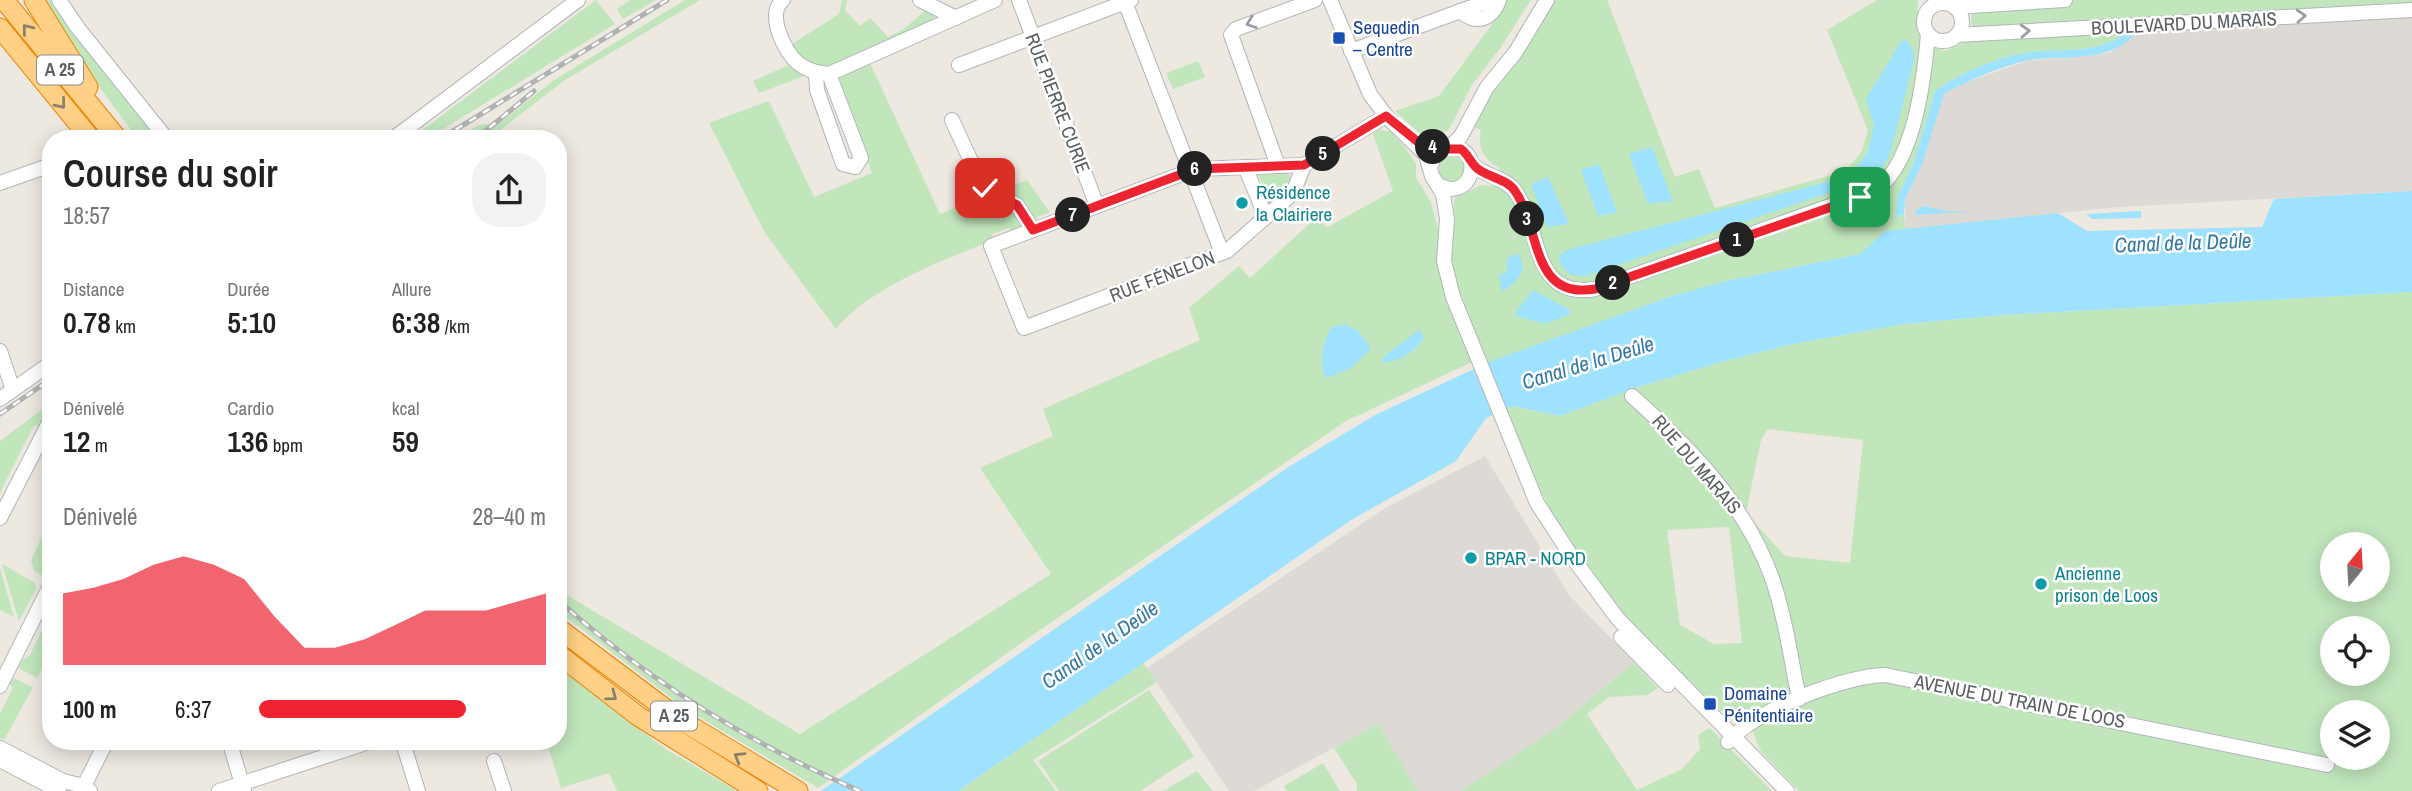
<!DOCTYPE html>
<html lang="fr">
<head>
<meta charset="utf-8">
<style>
  body { margin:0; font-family:"Archivo Narrow",sans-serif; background:#f2f2f2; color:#222; height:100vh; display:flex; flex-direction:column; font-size:26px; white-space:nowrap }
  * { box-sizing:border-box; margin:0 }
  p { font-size:23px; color:#767676 }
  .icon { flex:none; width:38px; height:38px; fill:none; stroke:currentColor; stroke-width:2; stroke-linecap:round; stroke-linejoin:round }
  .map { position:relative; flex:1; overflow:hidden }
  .drawer { position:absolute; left:42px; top:130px; width:525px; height:620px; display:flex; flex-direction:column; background:#fff; border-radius:28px; box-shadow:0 4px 18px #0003 }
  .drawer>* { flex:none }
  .needle { width:46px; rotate:18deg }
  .controls { position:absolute; left:2320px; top:532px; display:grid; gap:14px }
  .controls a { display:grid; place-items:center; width:70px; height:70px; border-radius:50%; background:#fff; box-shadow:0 4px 18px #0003; font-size:35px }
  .pin { position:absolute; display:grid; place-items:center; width:60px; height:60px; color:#fff; margin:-30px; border-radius:14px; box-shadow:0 4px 10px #0006 }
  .km { position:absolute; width:35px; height:35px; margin:-18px; border-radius:50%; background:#222; color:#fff; font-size:19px; line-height:35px; text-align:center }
  .round { display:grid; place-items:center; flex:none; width:74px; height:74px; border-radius:28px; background:#f2f2f2 }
  .summary { display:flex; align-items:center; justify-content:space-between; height:119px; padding:0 21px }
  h1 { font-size:38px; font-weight:600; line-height:52px }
  .figures { display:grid; grid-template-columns:repeat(3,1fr); gap:10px; height:119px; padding:7px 21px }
  .figures div { display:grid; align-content:center }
  .figures b { font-size:30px; font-weight:600 }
  .figures small { font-size:19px; font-weight:400 }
  .figures p { font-size:19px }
  .chart { height:196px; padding:14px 21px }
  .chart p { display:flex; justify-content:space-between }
  .chart svg { width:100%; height:126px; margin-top:7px; fill:#ee2531; opacity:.7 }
  ul { padding:0 21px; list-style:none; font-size:23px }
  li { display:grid; grid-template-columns:112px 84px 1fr; align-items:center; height:52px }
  li i { height:18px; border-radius:9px; background:#ee2531 }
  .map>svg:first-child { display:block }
  .industrial { fill:#dddad5 }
  .green { fill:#c1e6bc; fill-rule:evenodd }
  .water { fill:#9ee2ff }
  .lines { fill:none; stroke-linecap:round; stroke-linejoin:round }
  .minor-casing { stroke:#b2b5b9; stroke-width:16 }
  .highway-casing { stroke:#ed8300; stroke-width:21 }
  .minor { stroke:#fff; stroke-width:14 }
  .highway { stroke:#ffd085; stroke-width:19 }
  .rail-casing { stroke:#b0b1b2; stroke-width:5 }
  .rail { stroke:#fff; stroke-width:2.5; stroke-dasharray:8; stroke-linecap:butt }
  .oneway { stroke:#9b9ea1 }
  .oneway2 { stroke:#8b806c }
  .route-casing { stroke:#fff; stroke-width:14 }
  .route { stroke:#ee2531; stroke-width:9 }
  .transit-dot { fill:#1a4fb4; stroke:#fff; stroke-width:2.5 }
  .culture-dot { fill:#0f9aa8; stroke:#fff; stroke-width:2.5 }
  .labels { text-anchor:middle; stroke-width:5; stroke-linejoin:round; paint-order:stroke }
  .shield { fill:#fff; stroke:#8b8e91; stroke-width:2 }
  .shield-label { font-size:18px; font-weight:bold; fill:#595e62 }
  .street-label { font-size:19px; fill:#595e62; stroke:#fff }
  .transit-label { font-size:19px; fill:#164399; stroke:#fff; text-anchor:start }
  .culture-label { font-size:19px; fill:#0d838f; stroke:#fff; text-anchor:start }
  .water-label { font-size:21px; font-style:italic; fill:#3578a2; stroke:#fff }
</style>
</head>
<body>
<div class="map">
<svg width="2412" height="791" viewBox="0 0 2412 791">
  <rect width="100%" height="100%" fill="#ede8e0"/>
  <!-- industrial -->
  <g class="industrial">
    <path d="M2412,4v187l-293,16 -213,22 -1,-30 17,-34 19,-69 23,-13 63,-22 82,-8 28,-21z"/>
    <path d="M1485,456l84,139 65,67 -76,65 -97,64h-43l-40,-67 -124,67h-25l-82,-123 238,-160z"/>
  </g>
  <!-- green -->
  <g class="green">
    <path d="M41,0h17l103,138h-24l-71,-96z"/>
    <path d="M596,0l19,24 -187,114h-16z"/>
    <path d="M630,0h26l-33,19 -6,-10z"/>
    <path d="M685,0h15l-135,80 -75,58h-33l22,-13 22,-3 53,-42z"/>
    <path d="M842,0h5l-2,10 15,16 10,-8 18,19 16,-8 22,-19 7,4 1,5c-9,10 -100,49 -114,48 -14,-2 -21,-12 -28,-23l47,-30z"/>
    <path d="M1503,0h28l-30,47 -29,38 -24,46 -29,2 -24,-22 44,-15 59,-80z"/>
    <path d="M1556,0h51l68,177 24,-8 16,39 131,-37 16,-20 6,-21 -41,-100 50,-30h41l-1,23 6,20 23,8 26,-14 -1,-37h441v4l-286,28c-25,24 -68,15 -100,21 -30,5 -66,20 -91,38l-21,71 -16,34 -1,20 7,-1 2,14 -21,2 -25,23 -133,27 -55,15 -180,66 -6,1 -3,-6 -137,64 -325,222 -203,145 -134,-80 -126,-97v-21l242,144 251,-160 -71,-106 73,-32 -10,-27 157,-69 -11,-32 50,-42 11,12 69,-63 7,13 67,-37 -20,-57 4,-4 13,1 14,15 12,18v14l15,24 7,28 16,-4v-27l27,-14 14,1 4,-18c-15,-9 -22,-20 -18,-38l-7,-3 20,-39 26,-31z"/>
    <path d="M1198,61l7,16 -32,12 -7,-16z"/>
    <path d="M870,63l70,151 45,-19 9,5 -5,14 10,-12 20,11 4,16 -12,5 -2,-6 -17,6 2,6c-49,19 -124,47 -158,89l-71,-96 -56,-110 60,-22 45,96 58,-24 -34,-92 1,-4z"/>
    <path d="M791,64l16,11 -48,18 -6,-12z"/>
    <circle cx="1452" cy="169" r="13"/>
    <path d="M1257,171l31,1 4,12 -23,23 -8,-6 5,-7z"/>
    <path d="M1027,180l23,32 -13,5 2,6 -14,-18 -25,-15z"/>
    <path d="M2412,292v499h-613l-39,-41 -13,-33 -20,-1c-61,-52 -121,-113 -163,-182 -24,-40 -41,-83 -60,-125l8,-3 48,10 78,-29 83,-25 72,-18 111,-20 100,-9zM1768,429l95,11 -13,123 -65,-7 -39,-43 15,-73zM1729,527l13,116 -28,1 -34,-19 -13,-95zM2333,544h45v46h-45zM2333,628h45v46h-45zM2333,712h45v46h-45z"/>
    <path d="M48,405l3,5 -10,18 -7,-3 -34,68v-52z"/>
    <path d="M51,518v42l-8,16 -9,-5 -3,-11z"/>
    <path d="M2,564l33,19 1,6 -17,32z"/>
    <path d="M0,568l14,49 -14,-7z"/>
    <path d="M51,612v55l-7,-2 -7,13 -17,-9 -1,-7 11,-7z"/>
    <path d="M1634,662l24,26 -10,7 -39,2 -22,17 50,76 45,-21 18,-20 -2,-14 12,-7 62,63h-311l97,-64z"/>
    <path d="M1143,663l14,19 -124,78 23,31h-98z"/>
    <path d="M558,667l109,83 71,41h-121l-8,-18 -48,15 -15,-48h12z"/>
    <path d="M14,678l19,9 -29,53 -4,-2v-24l13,-26 -4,-5z"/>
    <path d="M1149,690l45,66 -54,35h-81l-21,-30z"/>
    <path d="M1378,724l40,67h-61v-7l-23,-36z"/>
    <path d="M1323,763l17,28h-53l-3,-5z"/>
    <path d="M1197,771l16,20h-50z"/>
  </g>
  <!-- water -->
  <g class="water">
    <path d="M2126,32h11c-29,34 -73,21 -112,29 -29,7 -55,19 -81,33l-22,71 -17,34 -1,16 -8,1 2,-20 16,-34 21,-71c25,-18 60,-33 91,-38 32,-6 75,3 100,-21z"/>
    <path d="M1902,40h5l6,10 1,10 -24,94 -6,11 -15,14 -283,97 -15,-1 -11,-11 -1,-8 8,-6 283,-74 18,-24 6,-27 -8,-26z"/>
    <path d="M1652,147l21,54 -25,3 -19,-50z"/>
    <path d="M1599,164l18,48 -19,4 -17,-46z"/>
    <path d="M1548,177l21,47 -22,3 -16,-43z"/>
    <path d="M2412,191v101l-408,23 -100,9 -111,20 -72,18 -83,25 -78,29 -47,-10 -9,3 -18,-46 186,-67 55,-15 133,-27 25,-23 173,-18 29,18 175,-4 12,-28z"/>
    <path d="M1925,206l21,5h30l-60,4 -1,-5z"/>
    <path d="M2141,211v7l-49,1 -6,-5z"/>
    <path d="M1514,254l6,2 3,14 -8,12 -13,10 -3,-17 8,-3v-13z"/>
    <path d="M1533,290l37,20v4l-25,10 -31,-9z"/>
    <path d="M1345,324l14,8 12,17 -20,19 -25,10c-8,-14 -3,-38 6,-51z"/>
    <path d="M1419,330l5,7c-7,14 -27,26 -42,25l1,-5z"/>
    <path d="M1474,369l19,46 -7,3 -30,43 -105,59 -393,271h-137l469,-325 87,-52z"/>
  </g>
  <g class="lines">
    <defs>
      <g id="minor">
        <path d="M59,0l19,28 88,110"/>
        <path d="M783,0c-17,13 1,52 15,63 9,8 20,10 31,11l166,-74"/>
        <path d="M920,0l36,18"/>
        <path d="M1019,0l78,206"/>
        <path d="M1330,0l40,94 16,22 40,39 6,21 11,18 4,25 -3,42 9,36 84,206 35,54 46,62 169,172"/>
        <path d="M1125,2l97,251"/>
        <circle cx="1943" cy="22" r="19"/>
        <path d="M1955,7l110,-7"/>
        <path d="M1460,11c16,14 32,9 39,-11"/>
        <path d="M1957,35l455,-25"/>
        <path d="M1351,51l140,-51"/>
        <path d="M959,65l172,-65"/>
        <path d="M816,72l1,18 26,74 12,3 6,-9 -32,-84"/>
        <path d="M952,120l30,65 35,20 16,25"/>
        <path d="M394,138l184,-138"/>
        <path d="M1450,147l11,-11 26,-49 28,-34 32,-53"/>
        <path d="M1472,164c12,12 32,13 42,26 28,35 15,110 81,99l283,-100c37,-31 46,-109 50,-155"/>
        <path d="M1304,165l-11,28 -66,58 -203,77 -33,-82 204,-77 109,-4 82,-49"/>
        <path d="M1278,166l-47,-131 5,-6 79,-29"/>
        <path d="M1245,167l21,50"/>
        <path d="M1430,167l5,-12 13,-8c40,-1 24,59 -11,37"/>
        <path d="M0,183l51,-18"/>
        <path d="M0,351l13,39"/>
        <path d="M1632,396c58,52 113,107 140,182 13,38 19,81 27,121"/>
        <path d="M0,399l51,-36"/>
        <path d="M0,518l51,-99"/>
        <path d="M1621,637l47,48"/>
        <path d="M0,686l51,-102"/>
        <path d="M229,740l15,51"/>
        <path d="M402,740l16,51"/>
        <path d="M1728,742c28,-32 115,-66 157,-67l442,90"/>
        <path d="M0,748l63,33 21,5 6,5"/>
        <path d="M0,760l59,31"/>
        <path d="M494,761l10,30"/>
        <path d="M84,786l23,-46"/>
        <path d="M219,791l156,-51"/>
      </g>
      <g id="highway">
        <path d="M4,0l113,138"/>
        <path d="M34,0l54,87"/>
        <path d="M0,28l90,110"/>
        <path d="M558,628l121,91 119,72"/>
        <path d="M558,654l80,62 120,75"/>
      </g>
    </defs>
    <!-- minor casing -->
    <use href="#minor" class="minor-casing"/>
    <!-- highway casing -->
    <use href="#highway" class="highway-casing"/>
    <!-- minor -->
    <use href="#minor" class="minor"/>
    <!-- highway -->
    <use href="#highway" class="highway"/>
    <defs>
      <g id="rail">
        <path d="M442,138l225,-138"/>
        <path d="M477,138l57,-47"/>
        <path d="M0,414l51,-35"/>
        <path d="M558,600c90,81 191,143 302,191"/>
      </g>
    </defs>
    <!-- rail casing -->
    <use href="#rail" class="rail-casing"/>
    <!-- rail -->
    <use href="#rail" class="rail"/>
  </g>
  <!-- one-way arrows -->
  <defs><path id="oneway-chevron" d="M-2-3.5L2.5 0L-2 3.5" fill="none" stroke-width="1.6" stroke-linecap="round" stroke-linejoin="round" transform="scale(1.75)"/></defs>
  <g class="oneway">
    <use href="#oneway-chevron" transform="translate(2301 16) rotate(-3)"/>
    <use href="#oneway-chevron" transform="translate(1251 23) rotate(160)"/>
    <use href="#oneway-chevron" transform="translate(2025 31) rotate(-3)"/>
  </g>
  <g class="oneway2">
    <use href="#oneway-chevron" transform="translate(27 29) rotate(-129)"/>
    <use href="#oneway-chevron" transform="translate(61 104) rotate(51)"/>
    <use href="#oneway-chevron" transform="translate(612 696) rotate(37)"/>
    <use href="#oneway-chevron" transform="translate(739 757) rotate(-149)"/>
  </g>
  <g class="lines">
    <defs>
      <path id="route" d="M985,188l32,17 16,25 162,-61 109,-4 82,-49 32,26 21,7h22c8,6 10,15 17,20 12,9 29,10 37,22 26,37 15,109 80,98l265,-92"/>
    </defs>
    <!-- route casing -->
    <use href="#route" class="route-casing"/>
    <!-- route -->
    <use href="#route" class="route"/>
  </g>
  <!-- markers -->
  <g class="transit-dot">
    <rect x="1332" y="31" width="14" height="14" rx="3.5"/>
    <rect x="1703" y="697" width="14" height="14" rx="3.5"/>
  </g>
  <g class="culture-dot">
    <circle cx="1242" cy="203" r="7"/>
    <circle cx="1471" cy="558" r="7"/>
    <circle cx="2041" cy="584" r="7"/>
  </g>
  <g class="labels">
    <!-- shield labels -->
    <g class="shield">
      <rect x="37" y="55.5" width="46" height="29" rx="5"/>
      <rect x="651" y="701.5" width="46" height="29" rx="5"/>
    </g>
    <g class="shield-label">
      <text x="60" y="76">A 25</text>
      <text x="674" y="722">A 25</text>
    </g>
    <!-- street labels -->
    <g class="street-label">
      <text transform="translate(2184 23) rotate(-3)" y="7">BOULEVARD DU MARAIS</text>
      <text transform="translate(1058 103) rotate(69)" y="7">RUE PIERRE CURIE</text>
      <text transform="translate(1162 276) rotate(-21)" y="7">RUE FÉNELON</text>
      <text transform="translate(1697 464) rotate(49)" y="7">RUE DU MARAIS</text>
      <text transform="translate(2020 701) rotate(11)" y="7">AVENUE DU TRAIN DE LOOS</text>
    </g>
    <!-- transit labels -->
    <g class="transit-label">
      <text x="1353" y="34">Sequedin<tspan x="1353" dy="22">– Centre</tspan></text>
      <text x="1724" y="700">Domaine<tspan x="1724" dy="22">Pénitentiaire</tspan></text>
    </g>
    <!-- culture labels -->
    <g class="culture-label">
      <text x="1256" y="199">Résidence<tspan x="1256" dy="22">la Clairiere</tspan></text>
      <text x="1485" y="565">BPAR - NORD</text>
      <text x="2055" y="580">Ancienne<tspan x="2055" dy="22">prison de Loos</tspan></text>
    </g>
    <!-- water labels -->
    <g class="water-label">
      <text transform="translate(2183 243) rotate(-2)" y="7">Canal de la Deûle</text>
      <text transform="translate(1588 363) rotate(-17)" y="7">Canal de la Deûle</text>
      <text transform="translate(1100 645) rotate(-35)" y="7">Canal de la Deûle</text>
    </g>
  </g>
</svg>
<div class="controls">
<a><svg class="needle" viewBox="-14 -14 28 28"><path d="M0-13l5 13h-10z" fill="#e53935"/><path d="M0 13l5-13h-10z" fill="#767676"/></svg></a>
<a><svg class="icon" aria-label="locate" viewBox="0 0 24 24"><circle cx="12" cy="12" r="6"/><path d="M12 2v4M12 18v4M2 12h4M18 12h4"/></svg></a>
<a><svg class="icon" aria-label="layers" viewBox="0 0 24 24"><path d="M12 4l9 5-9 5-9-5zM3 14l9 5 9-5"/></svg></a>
</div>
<div class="pin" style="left:1860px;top:197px;background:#1e9e55"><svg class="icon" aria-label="arrive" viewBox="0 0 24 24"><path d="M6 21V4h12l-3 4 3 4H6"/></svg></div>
<div class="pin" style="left:985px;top:188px;background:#d93025"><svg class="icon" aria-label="check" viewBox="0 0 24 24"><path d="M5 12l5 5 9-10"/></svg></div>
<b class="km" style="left:1737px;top:240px">1</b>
<b class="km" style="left:1613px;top:283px">2</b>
<b class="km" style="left:1527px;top:219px">3</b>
<b class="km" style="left:1433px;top:147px">4</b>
<b class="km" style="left:1323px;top:154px">5</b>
<b class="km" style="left:1195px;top:169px">6</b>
<b class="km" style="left:1073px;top:215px">7</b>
<section class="drawer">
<div class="summary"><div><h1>Course du soir</h1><p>18:57</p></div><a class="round"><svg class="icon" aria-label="share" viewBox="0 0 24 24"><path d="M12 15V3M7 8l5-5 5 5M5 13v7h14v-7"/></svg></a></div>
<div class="figures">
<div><p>Distance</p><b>0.78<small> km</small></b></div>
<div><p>Durée</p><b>5:10</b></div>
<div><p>Allure</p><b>6:38<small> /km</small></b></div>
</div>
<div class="figures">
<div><p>Dénivelé</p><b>12<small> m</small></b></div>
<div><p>Cardio</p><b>136<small> bpm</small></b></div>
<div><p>kcal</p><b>59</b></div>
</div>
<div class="chart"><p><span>Dénivelé</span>28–40 m</p>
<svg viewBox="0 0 160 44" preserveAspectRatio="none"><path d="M0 44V19L10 17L20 14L30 9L40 6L50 9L60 14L70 27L80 38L90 38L100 35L110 30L120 25L130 25L140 25L150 22L160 19V44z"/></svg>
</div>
<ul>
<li><b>100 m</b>6:37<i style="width:72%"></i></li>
</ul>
</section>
</div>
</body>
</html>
